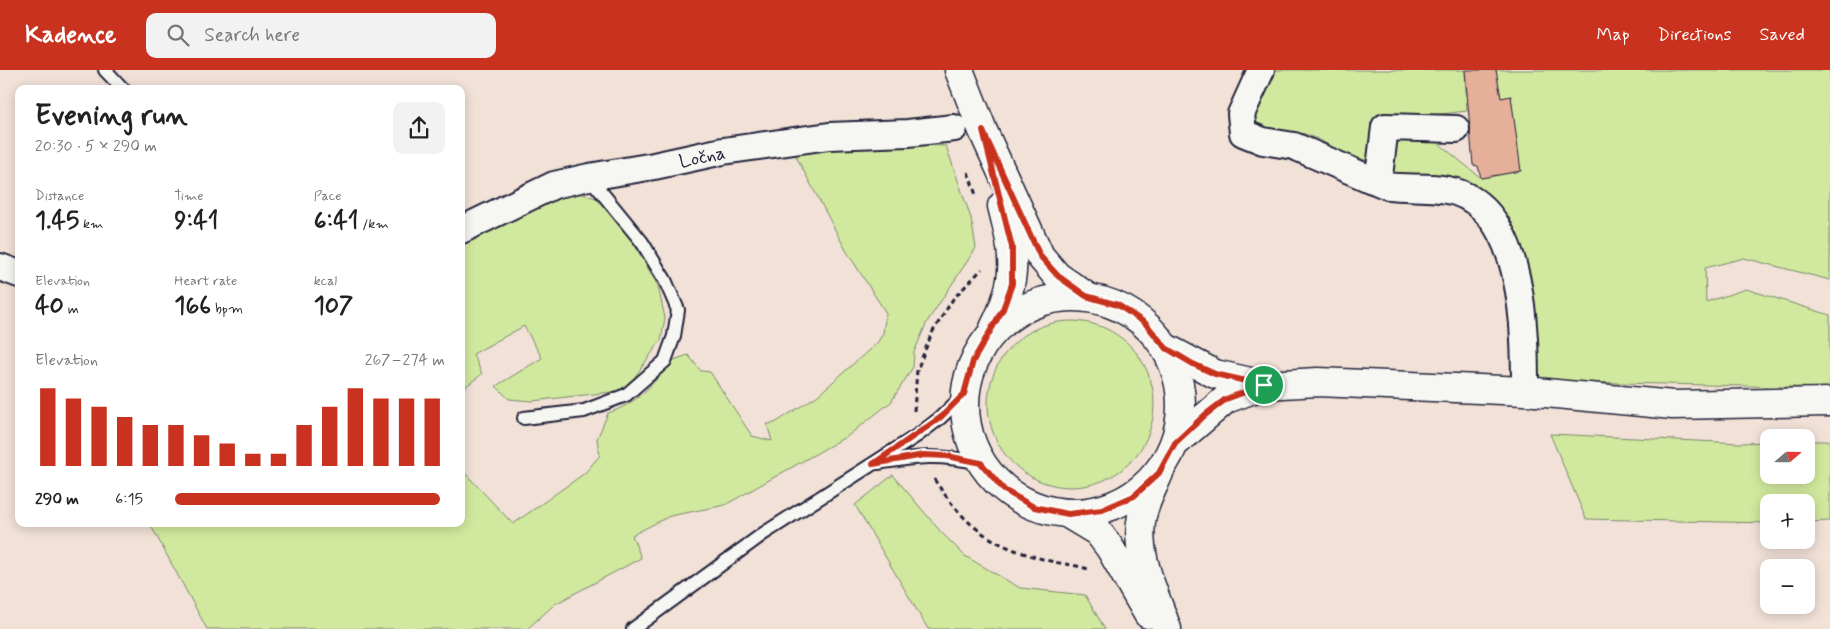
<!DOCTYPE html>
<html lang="en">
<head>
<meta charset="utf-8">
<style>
  body { margin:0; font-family:Mynerve,sans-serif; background:#f2f2f2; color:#222; height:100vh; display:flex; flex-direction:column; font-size:19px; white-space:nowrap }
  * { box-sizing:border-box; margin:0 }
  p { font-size:16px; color:#767676 }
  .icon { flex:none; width:28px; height:28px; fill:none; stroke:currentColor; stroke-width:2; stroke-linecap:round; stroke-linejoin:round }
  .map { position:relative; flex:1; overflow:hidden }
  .side { position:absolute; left:15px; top:15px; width:450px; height:442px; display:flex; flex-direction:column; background:#fff; border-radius:10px; box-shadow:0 2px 12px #0003 }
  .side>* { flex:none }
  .needle { width:32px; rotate:70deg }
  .fabs { position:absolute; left:1760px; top:359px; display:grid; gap:10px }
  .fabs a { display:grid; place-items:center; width:55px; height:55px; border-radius:10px; background:#fff; box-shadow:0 2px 12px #0003; font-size:25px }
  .pin { position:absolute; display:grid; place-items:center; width:42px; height:42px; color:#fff; margin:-21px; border:2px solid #fff; border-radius:50%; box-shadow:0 1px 5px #0007 }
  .round { display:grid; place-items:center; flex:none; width:52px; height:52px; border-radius:10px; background:#f2f2f2 }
  .summary { display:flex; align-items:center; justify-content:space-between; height:85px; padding:0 20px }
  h1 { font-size:28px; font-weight:700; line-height:38px }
  .stats { display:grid; grid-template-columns:repeat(3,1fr); gap:8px; height:85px; padding:5px 20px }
  .stats div { display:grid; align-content:center }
  .stats b { font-size:25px; font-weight:700 }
  .stats small { font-size:14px; font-weight:400 }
  .stats p { font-size:14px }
  .chart { height:140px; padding:10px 20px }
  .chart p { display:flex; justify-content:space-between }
  .chart svg { width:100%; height:90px; margin-top:5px; stroke:#c8321e; stroke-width:6 }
  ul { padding:0 20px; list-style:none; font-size:16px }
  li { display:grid; grid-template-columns:80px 60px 1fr; align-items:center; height:38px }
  li i { height:12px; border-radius:6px; background:#c8321e }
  header { display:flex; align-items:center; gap:30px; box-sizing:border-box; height:70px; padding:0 25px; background:#c8321e; color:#fff }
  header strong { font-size:24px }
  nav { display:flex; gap:28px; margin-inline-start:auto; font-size:18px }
  .search { width:350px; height:45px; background:#f2f2f2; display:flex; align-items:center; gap:12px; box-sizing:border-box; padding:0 18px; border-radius:10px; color:#767676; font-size:19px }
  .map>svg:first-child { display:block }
  .green { fill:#d1e99e; stroke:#7a866c }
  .building { fill:#e5af99; stroke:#22223b }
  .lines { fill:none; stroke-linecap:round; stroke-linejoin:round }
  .service-casing { stroke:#22223b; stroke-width:16 }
  .minor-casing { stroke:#22223b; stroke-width:30 }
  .secondary-casing { stroke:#22223b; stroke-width:31 }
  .primary-casing { stroke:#22223b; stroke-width:31 }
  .path { stroke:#22223b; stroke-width:3; stroke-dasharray:5 4; stroke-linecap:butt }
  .service { stroke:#f6f6f2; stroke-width:12 }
  .minor { stroke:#f6f6f2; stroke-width:26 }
  .secondary { stroke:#f6f6f2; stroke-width:28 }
  .primary { stroke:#f6f6f2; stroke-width:28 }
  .route-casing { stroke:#fff; stroke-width:10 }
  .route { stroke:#c8321e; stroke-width:6 }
  .labels { text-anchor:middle; stroke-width:4; stroke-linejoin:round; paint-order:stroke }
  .street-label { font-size:19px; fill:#22223b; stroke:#f6f6f2 }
</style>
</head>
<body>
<header>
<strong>Kadence</strong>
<div class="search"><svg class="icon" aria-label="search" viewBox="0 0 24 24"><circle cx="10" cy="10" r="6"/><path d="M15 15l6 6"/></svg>Search here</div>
<nav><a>Map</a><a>Directions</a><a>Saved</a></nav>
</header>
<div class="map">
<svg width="1830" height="559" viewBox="0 0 1830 559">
  <rect width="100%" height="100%" fill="#f1e1d7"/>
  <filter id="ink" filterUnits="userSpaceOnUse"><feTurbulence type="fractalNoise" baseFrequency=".02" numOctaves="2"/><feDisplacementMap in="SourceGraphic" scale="10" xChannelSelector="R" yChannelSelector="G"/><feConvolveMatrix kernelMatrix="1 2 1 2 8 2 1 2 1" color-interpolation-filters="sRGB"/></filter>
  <g filter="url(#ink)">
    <!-- green -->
    <g class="green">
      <path d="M1269,0h196l2,41 -70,8 -27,42c-8,-2 -18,-4 -26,-8 -13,-6 -25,-15 -39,-19 -19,-4 -44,2 -52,-18z"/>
      <path d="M1496,0h334v210l-86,-22 -39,10 1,34 40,-13 84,26v73l-292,-7 -42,-170 -97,-31 -10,-9 3,-31 45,2 44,36 39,-7 -9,-74 -10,1z"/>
      <path d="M838,72l108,4 25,72 5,30 -49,74 -13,30 -1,15 -22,35 -42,33 -124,70 -55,11 -38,19 9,23 -86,46 -28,25h-320l-57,-105h311v-55l52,55 72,-51 15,-18 -3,-16 11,-26c26,-8 47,-28 60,-51l20,-7 13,16 9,1 42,64 20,5 -5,-17 8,-1 42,-27 61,-54 5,-9 3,-20 -39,-61 -56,-105z"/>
      <path d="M563,121l16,2 20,6 25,27 34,60 7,32 -4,22 -27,38 -14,13 -88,10 -23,-2 -13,-13 46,-28 -18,-32 -51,28 9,20 -21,16v-154z"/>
      <circle cx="1071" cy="334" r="83"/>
      <path d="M1550,364l189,9 30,-1v33h37v-34h24v80l-24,1v-20h-37v21l-183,-4z"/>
      <path d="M893,405l47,56 25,25 55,32 65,7 20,34h-177l-73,-124z"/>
    </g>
    <!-- building -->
    <path class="building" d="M1465,0h31l5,28 10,-2 10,75 -40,7 -3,-12 -5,-1z"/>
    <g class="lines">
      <defs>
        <g id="service">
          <path d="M105,0l18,19"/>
          <path d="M524,348l60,-7 42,-16 39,-34 9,-25 4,-26 -13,-30 -23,-38 -53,-65"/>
          <path d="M878,393c43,-7 59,-9 103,0"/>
          <path d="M633,559l130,-95 155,-99 22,-17 25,-24"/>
        </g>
        <g id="minor">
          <path d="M1261,0l-20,44 2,19 20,8 31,5 76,33"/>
          <path d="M1456,59l-71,-2 -5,41 -10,11c6,2 12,5 18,7 21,3 46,-1 68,6 69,23 69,140 69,199"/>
          <path d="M461,160l93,-45 35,-8 65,-11 69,-15 106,-15 79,-3 46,-5"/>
          <path d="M0,197l19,7"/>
        </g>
        <g id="secondary">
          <path d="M1159,403c-6,14 -14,29 -17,43 -8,38 13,78 25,113"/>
          <path d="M1068,444l30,18 12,16 38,66"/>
        </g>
        <g id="primary">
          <path d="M959,0l24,61 57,125 17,20 29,20"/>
          <circle cx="1073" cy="335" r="108"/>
          <path d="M994,258c25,-50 21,-71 8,-122"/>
          <path d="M1166,278l49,26 49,11 54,-3 207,9 148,14 157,-3"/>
          <path d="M1175,373l51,-44 38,-14"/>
        </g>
      </defs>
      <!-- service casing -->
      <use href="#service" class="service-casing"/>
      <!-- minor casing -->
      <use href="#minor" class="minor-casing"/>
      <!-- secondary casing -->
      <use href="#secondary" class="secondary-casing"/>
      <!-- primary casing -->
      <use href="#primary" class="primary-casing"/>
      <!-- path -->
      <g class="path">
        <path d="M968,102l8,23"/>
        <path d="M914,341l3,-41 15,-37 21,-34 29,-30"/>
        <path d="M934,409c33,50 58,67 116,82 12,3 26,4 38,8"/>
      </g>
      <!-- service -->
      <use href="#service" class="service"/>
      <!-- minor -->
      <use href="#minor" class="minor"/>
      <!-- secondary -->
      <use href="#secondary" class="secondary"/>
      <!-- primary -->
      <use href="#primary" class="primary"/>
    </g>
  </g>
  <g class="lines" filter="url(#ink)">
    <defs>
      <path id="route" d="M983,61l57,125 18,20 28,20 32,9 27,18 21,25 27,16 22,10 49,11 -38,14 -21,16 -30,28 -16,30 -25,23 -32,14 -34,4 -34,-7 -30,-17 -23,-27 -34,-7 -23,-1 -51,9 67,-46 24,-24 9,-33 30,-52 9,-25v-37z"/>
    </defs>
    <!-- route casing -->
    <use href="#route" class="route-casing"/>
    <!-- route -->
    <use href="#route" class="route"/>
  </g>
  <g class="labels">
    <!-- street labels -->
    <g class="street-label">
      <text transform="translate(702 86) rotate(-12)" y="7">Ločna</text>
    </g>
  </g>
</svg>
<div class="fabs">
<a><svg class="needle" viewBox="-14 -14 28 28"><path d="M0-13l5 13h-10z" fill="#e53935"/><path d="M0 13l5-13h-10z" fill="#767676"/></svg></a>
<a>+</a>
<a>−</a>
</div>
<div class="pin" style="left:1264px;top:315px;background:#1e9e55"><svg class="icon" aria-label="arrive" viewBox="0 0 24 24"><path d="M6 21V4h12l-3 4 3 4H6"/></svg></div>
<section class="side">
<div class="summary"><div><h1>Evening run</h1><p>20:30 · 5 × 290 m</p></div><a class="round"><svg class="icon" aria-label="share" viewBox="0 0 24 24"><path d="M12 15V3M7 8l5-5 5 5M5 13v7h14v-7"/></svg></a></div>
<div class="stats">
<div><p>Distance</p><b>1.45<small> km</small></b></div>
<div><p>Time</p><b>9:41</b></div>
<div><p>Pace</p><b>6:41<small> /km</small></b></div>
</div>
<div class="stats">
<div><p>Elevation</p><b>40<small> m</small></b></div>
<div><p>Heart rate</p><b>166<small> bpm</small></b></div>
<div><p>kcal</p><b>107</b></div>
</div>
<div class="chart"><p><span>Elevation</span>267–274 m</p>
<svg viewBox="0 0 160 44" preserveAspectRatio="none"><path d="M5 44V6M15 44V11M25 44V15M35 44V20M45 44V24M55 44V24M65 44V29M75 44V33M85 44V38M95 44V38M105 44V24M115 44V15M125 44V6M135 44V11M145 44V11M155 44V11"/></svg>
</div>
<ul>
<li><b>290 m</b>6:15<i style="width:98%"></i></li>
</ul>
</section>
</div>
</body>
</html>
